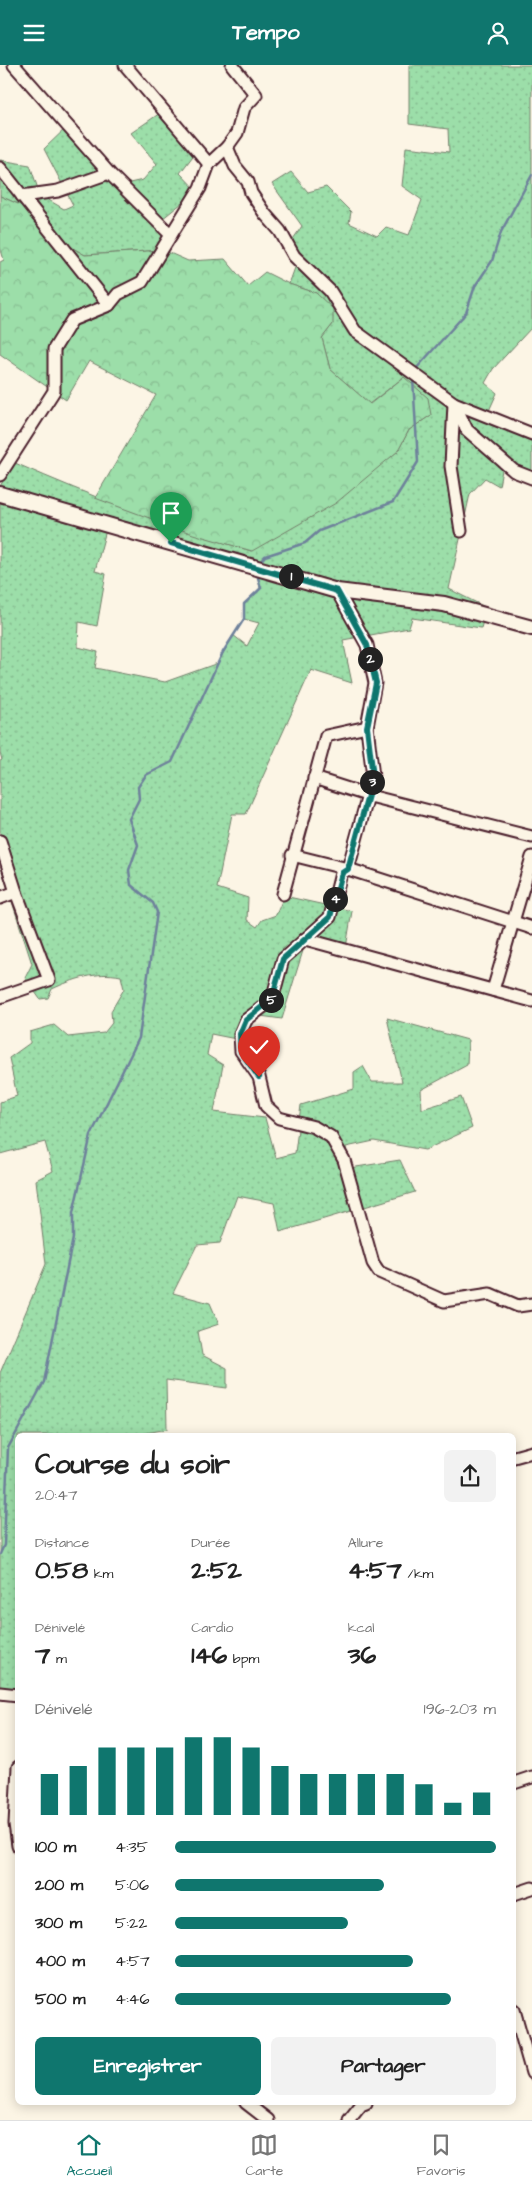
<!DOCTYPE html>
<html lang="fr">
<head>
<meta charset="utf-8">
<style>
  body { margin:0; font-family:"Architects Daughter",sans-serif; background:#f2f2f2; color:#222; height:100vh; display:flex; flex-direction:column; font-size:19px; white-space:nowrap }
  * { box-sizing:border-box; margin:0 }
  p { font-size:16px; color:#767676 }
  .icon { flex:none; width:28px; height:28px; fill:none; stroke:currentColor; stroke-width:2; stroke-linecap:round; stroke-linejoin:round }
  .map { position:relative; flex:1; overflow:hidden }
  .drawer { position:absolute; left:15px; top:1368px; width:501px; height:672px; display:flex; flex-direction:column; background:#fff; border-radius:8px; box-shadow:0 2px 12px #0003 }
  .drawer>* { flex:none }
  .pin { position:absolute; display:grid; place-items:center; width:42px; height:42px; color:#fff; margin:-51px -21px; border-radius:50% 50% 50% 0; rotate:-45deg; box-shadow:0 0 5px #0007 }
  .pin .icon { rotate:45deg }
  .km { position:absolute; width:25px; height:25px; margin:-12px; border-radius:50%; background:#222; color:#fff; font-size:14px; line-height:25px; text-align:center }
  .round { display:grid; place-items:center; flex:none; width:52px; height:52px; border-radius:8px; background:#f2f2f2 }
  .overview { display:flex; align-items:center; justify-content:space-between; height:85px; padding:0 20px }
  h1 { font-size:28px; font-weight:700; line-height:38px }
  .stats { display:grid; grid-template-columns:repeat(3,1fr); gap:8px; height:85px; padding:5px 20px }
  .stats div { display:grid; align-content:center }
  .stats b { font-size:25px; font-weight:700 }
  .stats small { font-size:14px; font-weight:400 }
  .stats p { font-size:14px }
  .chart { height:140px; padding:10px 20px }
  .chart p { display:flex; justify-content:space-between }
  .chart svg { width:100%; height:90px; margin-top:5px; stroke:#0f766e; stroke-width:6 }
  .action { display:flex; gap:10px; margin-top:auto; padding:10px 20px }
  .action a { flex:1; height:58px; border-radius:8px; background:#0f766e; color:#fff; font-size:20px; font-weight:700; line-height:58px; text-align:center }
  .action a+a { background:#f2f2f2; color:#222 }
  ul { padding:0 20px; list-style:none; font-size:16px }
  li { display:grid; grid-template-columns:80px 60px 1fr; align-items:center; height:38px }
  li i { height:12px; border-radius:6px; background:#0f766e }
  header { display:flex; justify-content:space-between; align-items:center; height:65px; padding:0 20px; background:#0f766e; color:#fff; font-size:22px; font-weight:700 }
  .tab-bar { display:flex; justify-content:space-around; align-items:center; height:70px; border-top:1px solid #e0e0e0; background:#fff; font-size:14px; color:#767676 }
  .tab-bar a { display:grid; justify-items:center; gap:2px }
  .tab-bar .selected { color:#0f766e }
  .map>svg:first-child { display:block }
  .grass { fill:url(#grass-dots); stroke:#737e6a; fill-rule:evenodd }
  .forest { fill:url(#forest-crowns); stroke:#737e6a }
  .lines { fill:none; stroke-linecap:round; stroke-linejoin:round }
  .stream { stroke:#6e819b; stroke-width:2.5 }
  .minor-casing { stroke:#4a1f2b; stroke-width:15 }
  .major-casing { stroke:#4a1f2b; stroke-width:18 }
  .minor { stroke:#fcf5e5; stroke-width:11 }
  .major { stroke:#fcf5e5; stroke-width:14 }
  .route-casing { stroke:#fff; stroke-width:10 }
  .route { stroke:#0f766e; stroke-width:6 }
</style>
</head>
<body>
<header><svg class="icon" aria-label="menu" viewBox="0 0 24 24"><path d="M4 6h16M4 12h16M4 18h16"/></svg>Tempo<svg class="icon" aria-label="person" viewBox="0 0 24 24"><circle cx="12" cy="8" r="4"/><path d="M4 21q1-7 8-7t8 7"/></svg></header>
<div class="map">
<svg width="532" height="2055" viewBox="0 0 532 2055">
  <defs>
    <pattern id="grass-dots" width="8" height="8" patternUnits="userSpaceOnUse" patternTransform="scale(1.25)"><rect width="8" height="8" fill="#9cdea9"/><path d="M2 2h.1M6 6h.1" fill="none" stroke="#88be92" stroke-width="1.8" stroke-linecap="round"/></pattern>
    <pattern id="forest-crowns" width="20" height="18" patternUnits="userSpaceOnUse" patternTransform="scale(1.25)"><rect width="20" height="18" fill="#9cdea9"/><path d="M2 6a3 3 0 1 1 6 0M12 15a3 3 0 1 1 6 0" fill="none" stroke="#88be92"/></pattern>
  </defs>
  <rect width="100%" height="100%" fill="#fcf5e5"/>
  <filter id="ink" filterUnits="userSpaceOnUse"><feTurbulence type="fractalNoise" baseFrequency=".02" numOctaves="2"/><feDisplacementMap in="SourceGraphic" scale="10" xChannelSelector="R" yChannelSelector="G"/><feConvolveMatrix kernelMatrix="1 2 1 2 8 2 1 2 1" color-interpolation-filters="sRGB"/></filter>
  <g filter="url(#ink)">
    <!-- grass -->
    <g class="grass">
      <path d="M409,0h123v262l-39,42 -8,14 12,10 -10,22 45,16v44l-30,-5 -3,16 -14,-8 -15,16 -21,95 38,19 -6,20 -69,-10 -3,10 -66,12 9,43 -41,-13 -65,144h-14l-15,74 31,10 -1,22 10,7 5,-7 14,-5 8,-19 68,15 -7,43 -40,-10 -23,75 -29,-4 -7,26 -35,-7 -4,21 16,10 -9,47 51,6 11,40 19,-5 6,-48 53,-16v-17l9,-6 9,16h30l-15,-64 81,22 -1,25 -46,25 1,19 39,-12 11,31 -47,22 -51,-9 -28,6 4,21 50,-8 15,32 -135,40 -6,-29 -37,-7 -17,47 -23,2 -24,48 37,10 9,21 -21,7 4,24 25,13v20l-61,-8 1,49 -31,6h-118l-1,260 -17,-2v-320l46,-109 -10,-84 17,-9 -8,-29 -45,12v-52l17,-6 -8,-38 21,-15v-11l24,-7 14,12 36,-4 8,-10 -1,-12 13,-22 -3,-13c-25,-5 -47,3 -69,13l-4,9 -8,1 -15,-21 7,-14 -32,-100v-103l2,-1 -2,-7v-267l15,-23c78,34 155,64 236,88l119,-78 28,-22 11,-21 22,-15 -27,-38 -35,27 -39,-35 -8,-31 11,-14 -17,-31 -27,-9 7,-19 -11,-14 17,-25 -30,-42 19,-12 17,20 18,-5 25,25 -2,11 28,13 9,-9 23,8 13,-35 -20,-14 4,-39 43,5 -1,-23 -39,-5zM109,454l148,55 3,14 -16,16v15l15,4 -12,23 -14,-11 -15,28 -53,19 -70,-14 3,-16 -20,-5 1,-25 18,4 9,-52 -11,-3z"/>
      <path d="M163,46l36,37 -19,25 17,18 -35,28 1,31 -78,5 -30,-17 -21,-27 -34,-15v-36l30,5 10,30 24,14 9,-4 -29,-56 26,-25 55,60 18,-4 14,-16 -26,-31z"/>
    </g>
    <!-- forest -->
    <path class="forest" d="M0,131l34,15 21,27 30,17 78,-5 25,11 37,-2 23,27 17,-14 24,12 27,9 17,16v15l-11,14 8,31 40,35 34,-27 24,21 3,17 -22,15 -11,21 -62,52 -84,48 -59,-17 -98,-36 61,-103 -67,-34 -23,39 -66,-46v-92l4,-2 -4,-13z"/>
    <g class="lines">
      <!-- stream -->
      <g class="stream">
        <path d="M415,305l51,-57 9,-27 17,-25 9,-29 31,-57"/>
        <path d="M259,498l6,-7 40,-13 14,-12 74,-29 25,-40 -5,-83"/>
        <path d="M0,1489l4,-9 4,-97 36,-66 29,-144v-25l18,-78 48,-97 18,-126 -4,-9 -22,-18 -2,-15 9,-25 -9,-26 10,-20 -1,-12 8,-12 26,-13 51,-110 21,-33v-15l17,-16 -4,-14"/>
      </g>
      <defs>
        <g id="minor">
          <path d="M14,0l95,108 62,62"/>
          <path d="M125,0l84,99"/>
          <path d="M227,82l8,19 13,16 3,11 14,21 15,17 14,25 36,35 25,40 99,72 78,31"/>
          <path d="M0,103l109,137"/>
          <path d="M22,131l36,-5 51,-18"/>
          <path d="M454,338l-3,63 10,65"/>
          <path d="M455,340l12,25 47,41 18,7"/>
          <path d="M0,410l54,-84v-42l18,-29 37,-15 9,-11 24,-12 58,-94 9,-24 18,-17 10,-14 7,-25 12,-13 -24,-30"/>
          <path d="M337,526l30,54 8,38 -8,44 6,50 -25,92 -7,4 -11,44 -47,42 -11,41 -26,20 -6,14 1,17 18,26 7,29 13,12 35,9 17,10 13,23 29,103 6,9 65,29 46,-7 28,12 14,-2"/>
          <path d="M314,713l56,18 162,41"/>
          <path d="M0,776l16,51 33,88 -49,17"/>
          <path d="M292,790l56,14 184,59"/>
          <path d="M283,829l43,-158 41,-9"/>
          <path d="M0,833l16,-6"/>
          <path d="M305,874l227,62"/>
          <path d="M493,925l39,-133"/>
          <path d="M514,1392l18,-5"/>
          <path d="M0,1628l18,2"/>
          <path d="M18,1702l-3,57 3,22"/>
          <path d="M514,1718l18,-6"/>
          <path d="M514,1829l18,-6"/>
          <path d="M514,1945l18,63"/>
          <path d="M246,2038l22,17"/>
          <path d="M349,2055l12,-15 5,-2"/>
        </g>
        <path id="major" d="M0,429l337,97 107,13 88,24"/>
      </defs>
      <!-- minor casing -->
      <use href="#minor" class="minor-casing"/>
      <!-- major casing -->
      <use href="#major" class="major-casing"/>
      <!-- minor -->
      <use href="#minor" class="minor"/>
      <!-- major -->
      <use href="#major" class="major"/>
    </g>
  </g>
  <g class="lines" filter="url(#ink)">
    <defs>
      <path id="route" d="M171,478l166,48 30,54 9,38 -9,44 6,50 -25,92 -6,4 -12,44 -47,42 -11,40 -26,21 -6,14 1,17 18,26"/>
    </defs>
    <!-- route casing -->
    <use href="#route" class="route-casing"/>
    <!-- route -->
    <use href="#route" class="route"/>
  </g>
</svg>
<div class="pin" style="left:171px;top:478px;background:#1e9e55"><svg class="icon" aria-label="arrive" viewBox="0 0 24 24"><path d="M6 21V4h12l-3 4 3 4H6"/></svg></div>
<div class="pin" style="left:259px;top:1012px;background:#d93025"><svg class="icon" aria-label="check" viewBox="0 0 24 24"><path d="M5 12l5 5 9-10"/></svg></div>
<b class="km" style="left:291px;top:511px">1</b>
<b class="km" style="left:370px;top:594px">2</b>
<b class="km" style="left:372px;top:717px">3</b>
<b class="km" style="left:335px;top:834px">4</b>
<b class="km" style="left:271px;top:935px">5</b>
<section class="drawer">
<div class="overview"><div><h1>Course du soir</h1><p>20:47</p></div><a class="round"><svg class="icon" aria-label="share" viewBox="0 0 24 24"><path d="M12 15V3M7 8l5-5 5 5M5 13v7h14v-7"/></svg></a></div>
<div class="stats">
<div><p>Distance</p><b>0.58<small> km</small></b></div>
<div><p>Durée</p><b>2:52</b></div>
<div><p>Allure</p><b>4:57<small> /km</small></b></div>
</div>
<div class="stats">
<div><p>Dénivelé</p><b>7<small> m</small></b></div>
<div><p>Cardio</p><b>146<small> bpm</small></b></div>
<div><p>kcal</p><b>36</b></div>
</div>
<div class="chart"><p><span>Dénivelé</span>196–203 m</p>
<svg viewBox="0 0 160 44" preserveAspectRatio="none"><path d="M5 44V24M15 44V20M25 44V11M35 44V11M45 44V11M55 44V6M65 44V6M75 44V11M85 44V20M95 44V24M105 44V24M115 44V24M125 44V24M135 44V29M145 44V38M155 44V33"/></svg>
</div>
<ul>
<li><b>100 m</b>4:35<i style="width:100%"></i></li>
<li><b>200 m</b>5:06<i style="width:65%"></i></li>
<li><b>300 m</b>5:22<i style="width:54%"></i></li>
<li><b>400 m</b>4:57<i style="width:74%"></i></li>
<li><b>500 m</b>4:46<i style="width:86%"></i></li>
</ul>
<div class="action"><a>Enregistrer</a><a>Partager</a></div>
</section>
</div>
<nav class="tab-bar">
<a class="selected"><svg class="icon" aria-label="home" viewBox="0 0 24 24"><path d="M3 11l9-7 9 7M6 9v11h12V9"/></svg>Accueil</a>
<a><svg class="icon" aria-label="map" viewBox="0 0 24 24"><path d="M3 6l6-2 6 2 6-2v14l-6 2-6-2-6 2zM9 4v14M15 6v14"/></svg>Carte</a>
<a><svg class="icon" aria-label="saved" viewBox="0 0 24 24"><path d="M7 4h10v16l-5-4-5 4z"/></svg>Favoris</a>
</nav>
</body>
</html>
